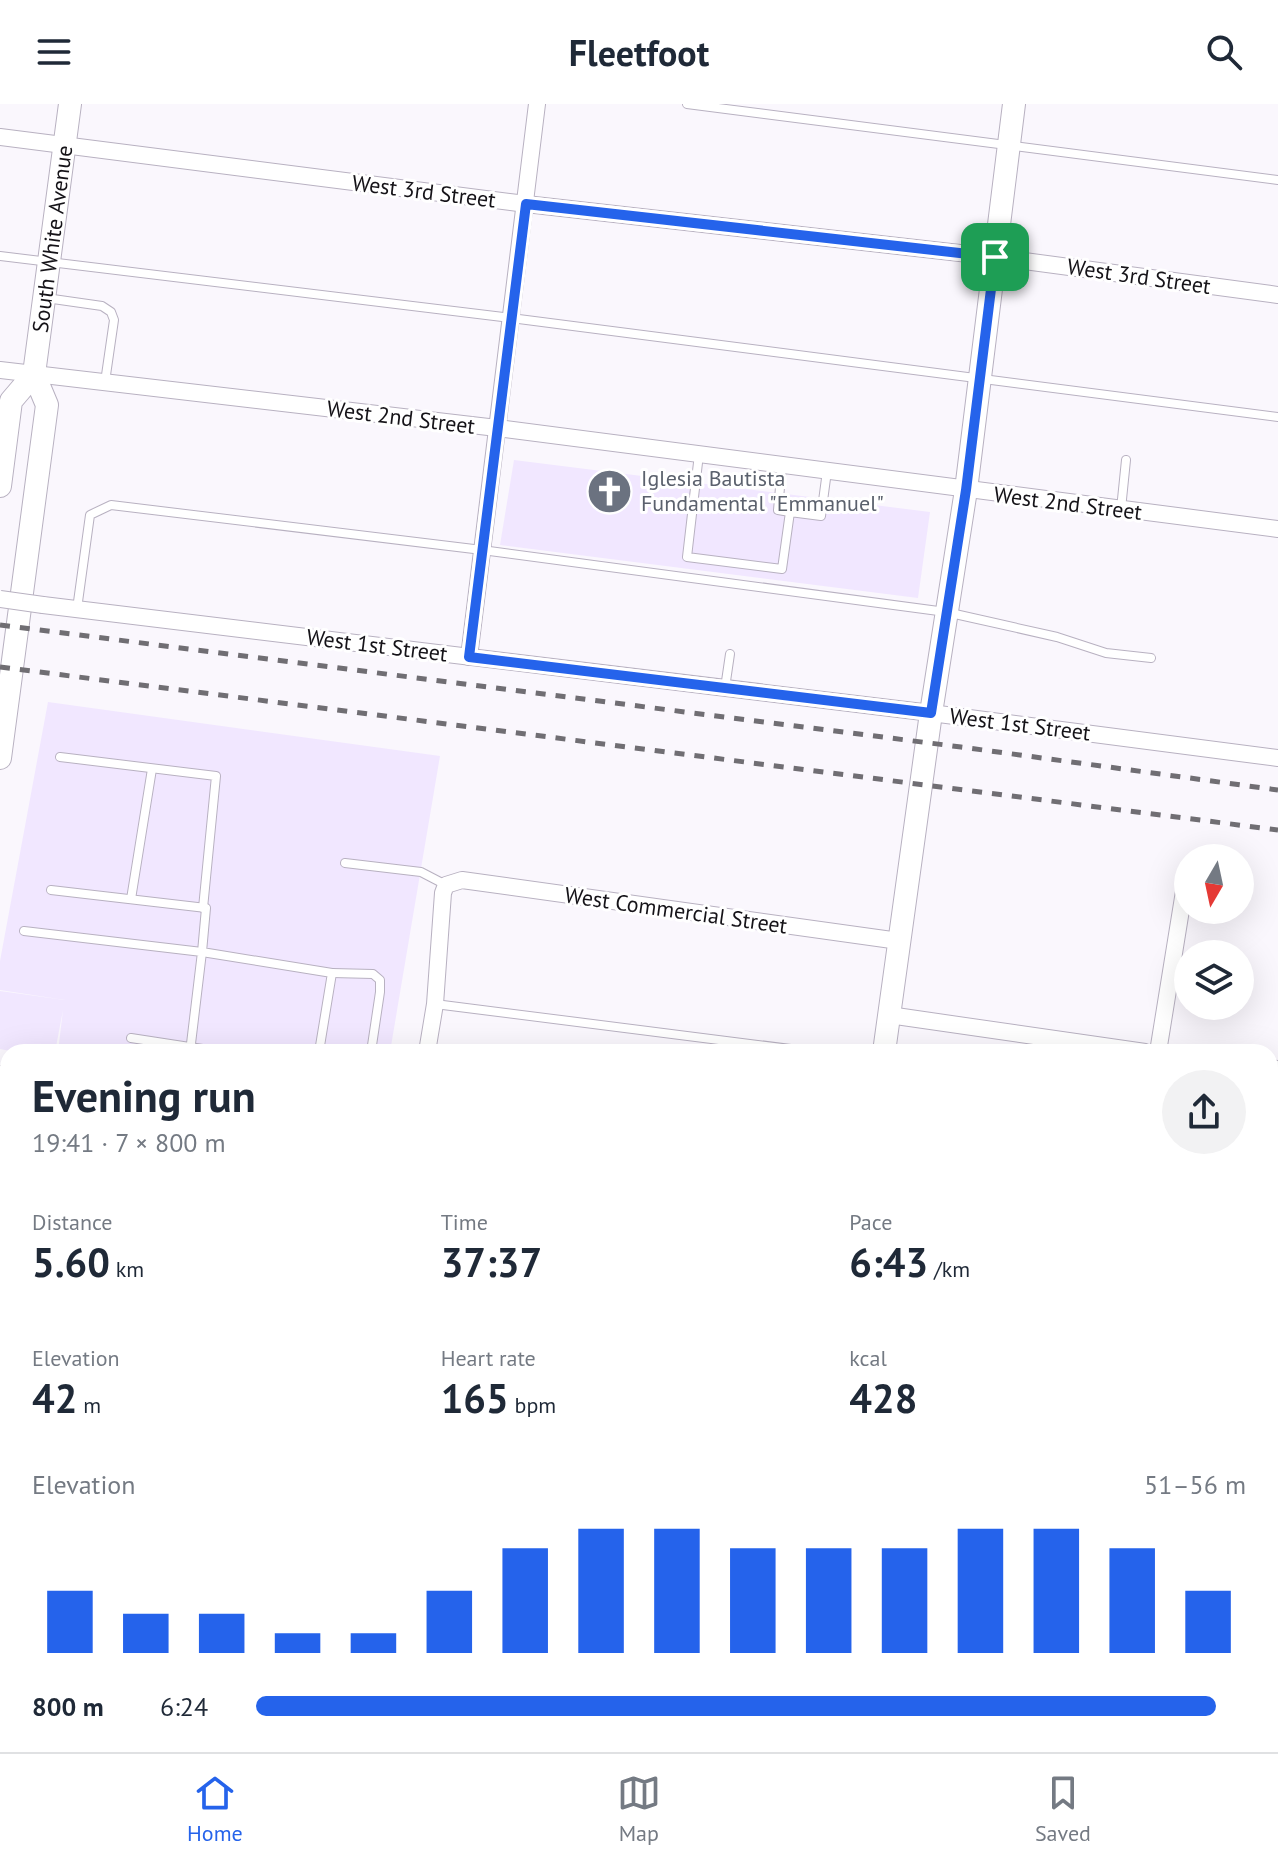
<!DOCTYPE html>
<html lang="en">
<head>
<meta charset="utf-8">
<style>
  body { margin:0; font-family:"PT Sans",sans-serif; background:#f2f2f3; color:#1f2937; height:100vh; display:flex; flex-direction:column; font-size:30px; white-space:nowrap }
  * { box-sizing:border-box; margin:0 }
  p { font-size:26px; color:#747a83 }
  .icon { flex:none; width:44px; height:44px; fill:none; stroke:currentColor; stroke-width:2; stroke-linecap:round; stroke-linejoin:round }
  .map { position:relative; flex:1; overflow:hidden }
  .details { position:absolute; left:0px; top:940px; width:1278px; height:708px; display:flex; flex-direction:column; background:#fff; border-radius:24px 24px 0 0; box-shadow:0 8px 32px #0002 }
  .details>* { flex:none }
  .needle { width:52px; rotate:189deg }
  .controls { position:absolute; left:1174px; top:740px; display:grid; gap:16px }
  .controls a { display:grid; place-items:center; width:80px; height:80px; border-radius:50%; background:#fff; box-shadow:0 8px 32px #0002; font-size:40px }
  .pin { position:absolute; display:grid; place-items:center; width:68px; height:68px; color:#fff; margin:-34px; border-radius:16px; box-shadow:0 4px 12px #0006 }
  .round { display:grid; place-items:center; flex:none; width:84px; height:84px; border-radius:42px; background:#f2f2f3 }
  .summary { display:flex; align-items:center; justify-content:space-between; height:136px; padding:0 32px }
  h1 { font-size:44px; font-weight:700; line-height:60px }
  .metrics { display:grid; grid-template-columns:repeat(3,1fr); gap:12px; height:136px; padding:8px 32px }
  .metrics div { display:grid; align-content:center }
  .metrics b { font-size:40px; font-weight:700 }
  .metrics small { font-size:22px; font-weight:400 }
  .metrics p { font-size:22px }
  .chart { height:224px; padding:16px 32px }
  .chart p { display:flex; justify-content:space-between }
  .chart svg { width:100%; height:144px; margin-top:8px; stroke:#2563eb; stroke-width:6 }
  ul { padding:0 32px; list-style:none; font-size:26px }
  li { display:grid; grid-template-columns:128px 96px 1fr; align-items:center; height:60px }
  li i { height:20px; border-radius:10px; background:#2563eb }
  header { display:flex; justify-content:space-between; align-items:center; height:104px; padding:0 32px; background:#fff; font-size:36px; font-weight:700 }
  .tab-bar { display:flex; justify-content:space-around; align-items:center; height:112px; border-top:2px solid #e0e1e3; background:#fff; font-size:22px; color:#747a83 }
  .tab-bar a { display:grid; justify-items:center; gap:4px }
  .tab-bar .active { color:#2563eb }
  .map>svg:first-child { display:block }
  .built { fill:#f1e7ff }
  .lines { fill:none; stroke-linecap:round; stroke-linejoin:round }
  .lane-casing { stroke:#b8b1c1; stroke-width:10 }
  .street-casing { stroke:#b8b1c1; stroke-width:18 }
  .secondary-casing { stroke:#b8b1c1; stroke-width:24 }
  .primary-casing { stroke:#b8b1c1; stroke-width:28 }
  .lane { stroke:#fff; stroke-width:8 }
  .street { stroke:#fff; stroke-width:16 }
  .secondary { stroke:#fff; stroke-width:22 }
  .primary { stroke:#fff; stroke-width:26 }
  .rail { stroke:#706e73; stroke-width:5; stroke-dasharray:10 10; stroke-linecap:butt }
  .street-bridge-casing { stroke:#b8b1c1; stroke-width:18; stroke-linecap:butt }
  .street-bridge { stroke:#fff; stroke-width:16 }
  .route-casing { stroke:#fff; stroke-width:16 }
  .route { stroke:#2563eb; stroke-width:10 }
  .labels { text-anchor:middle; stroke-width:6; stroke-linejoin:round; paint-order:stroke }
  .street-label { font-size:22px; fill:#151318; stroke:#fff }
  .worship-label { font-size:22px; fill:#5b616d; stroke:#fff; text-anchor:start }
</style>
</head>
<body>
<header><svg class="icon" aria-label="menu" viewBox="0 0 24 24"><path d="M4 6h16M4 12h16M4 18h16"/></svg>Fleetfoot<svg class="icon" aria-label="search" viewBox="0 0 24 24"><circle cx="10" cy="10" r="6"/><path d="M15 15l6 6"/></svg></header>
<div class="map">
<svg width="1278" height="1648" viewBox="0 0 1278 1648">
  <rect width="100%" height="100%" fill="#faf7fd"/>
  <!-- built -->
  <g class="built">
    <path d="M514,356l416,52 -12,86 -418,-53z"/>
    <path d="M48,598l392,54 -50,296h-332l5,-42 -8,42h-39l-16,-3v-58l65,9 -65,-10v-29z"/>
    <path d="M0,1005l8,1v93h-4l-4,28z"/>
  </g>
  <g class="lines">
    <defs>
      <g id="lane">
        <path d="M687,0l591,76"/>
        <path d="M0,152l511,62 767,99"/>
        <path d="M46,194l56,8 9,6 3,8 -9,62"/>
        <path d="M699,350l-12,103 95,12 8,-57 31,4 6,-45"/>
        <path d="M782,361l-4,45 12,2"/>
        <path d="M1121,405l5,-49"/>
        <path d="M77,505l13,-94 21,-10 371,45 464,62 111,25 49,16 45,5"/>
        <path d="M725,584l5,-34"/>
        <path d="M60,653l156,19 -13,132"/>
        <path d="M345,759l76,9 25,13"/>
        <path d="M51,786l155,18 -4,44 130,21 -13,79"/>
        <path d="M131,795l21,-130"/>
        <path d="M24,827l178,21 -12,100"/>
        <path d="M332,869l41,1 7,6v12l-9,60"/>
        <path d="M435,900l379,48"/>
        <path d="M131,934l91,14"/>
        <path d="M0,1090l8,1"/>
        <path d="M1270,1147l8,-70"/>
        <path d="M0,1321l8,1"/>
        <path d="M1270,1351l8,1"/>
        <path d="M0,1361l8,1"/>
        <path d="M2,1442l6,-43"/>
        <path d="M0,1506l8,-12"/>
        <path d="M0,1592l8,1"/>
        <path d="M417,1640l59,8"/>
        <path d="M1172,1648l1,-8"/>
        <path d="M1222,1648l1,-8"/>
      </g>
      <g id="street">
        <path d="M0,33l526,67 469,53 283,38"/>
        <path d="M0,266l497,58 781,101"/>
        <path d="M43,501l888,108 347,45"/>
        <path d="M469,553l68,-553"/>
        <path d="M889,911l256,37"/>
        <path d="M427,948l8,-48 8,-111 3,-8 16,-5 437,61"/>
        <path d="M1158,948l28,-173"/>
        <path d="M1270,964l8,1"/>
        <path d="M1270,1184l8,1"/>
        <path d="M0,1199l8,1"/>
        <path d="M330,1648l1,-8"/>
        <path d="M380,1648l1,-8"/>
      </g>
      <g id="secondary">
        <path d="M0,382l11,-85 23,-27"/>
        <path id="s1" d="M0,654l47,-353 -13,-31 36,-270"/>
        <path d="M884,948l47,-339 35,-223 48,-386"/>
        <path d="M0,973l8,1"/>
        <path d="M805,1648l1,-8"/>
      </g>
      <g id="primary">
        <path d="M0,1446l8,1"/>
        <path d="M1270,1609l8,1"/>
      </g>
    </defs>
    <!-- lane casing -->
    <use href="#lane" class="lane-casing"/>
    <!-- street casing -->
    <use href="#street" class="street-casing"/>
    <!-- secondary casing -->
    <use href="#secondary" class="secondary-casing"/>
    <!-- primary casing -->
    <use href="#primary" class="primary-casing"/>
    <!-- lane -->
    <use href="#lane" class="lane"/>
    <!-- street -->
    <use href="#street" class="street"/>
    <!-- secondary -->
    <use href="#secondary" class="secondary"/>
    <!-- primary -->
    <use href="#primary" class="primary"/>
    <!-- rail -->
    <g class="rail">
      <path d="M0,521l961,122 317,43"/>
      <path d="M0,563l1278,163"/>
    </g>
    <defs>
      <path id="street-bridge" d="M0,495l43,6"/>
    </defs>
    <!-- street-bridge casing -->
    <use href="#street-bridge" class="street-bridge-casing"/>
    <!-- street-bridge -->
    <use href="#street-bridge" class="street-bridge"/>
  </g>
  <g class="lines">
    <defs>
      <path id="route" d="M526,100l469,53 -29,233 -35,223 -462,-56z"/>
    </defs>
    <!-- route casing -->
    <use href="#route" class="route-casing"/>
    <!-- route -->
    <use href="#route" class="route"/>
  </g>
  <!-- icons -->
  <defs>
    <symbol id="church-disc" viewBox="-11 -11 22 22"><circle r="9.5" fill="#6b7280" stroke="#fff"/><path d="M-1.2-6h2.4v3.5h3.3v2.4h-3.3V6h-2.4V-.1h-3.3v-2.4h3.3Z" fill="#fff"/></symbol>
  </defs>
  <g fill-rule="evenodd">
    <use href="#church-disc" x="584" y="362" width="51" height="51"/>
  </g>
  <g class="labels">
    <!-- street labels -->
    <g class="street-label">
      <text transform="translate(424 87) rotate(7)" y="8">West 3rd Street</text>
      <text dy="8" stroke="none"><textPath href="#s1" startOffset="526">South White Avenue</textPath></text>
      <text transform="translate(1139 172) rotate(8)" y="8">West 3rd Street</text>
      <text transform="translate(401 313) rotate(7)" y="8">West 2nd Street</text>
      <text transform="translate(1068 399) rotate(7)" y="8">West 2nd Street</text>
      <text transform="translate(377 541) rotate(7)" y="8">West 1st Street</text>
      <text transform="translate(1020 620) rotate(7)" y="8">West 1st Street</text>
      <text transform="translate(676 806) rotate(8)" y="8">West Commercial Street</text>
    </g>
    <!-- worship labels -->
    <g class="worship-label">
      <text x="641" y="382">Iglesia Bautista<tspan x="641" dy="25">Fundamental "Emmanuel"</tspan></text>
    </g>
  </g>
</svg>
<div class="controls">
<a><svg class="needle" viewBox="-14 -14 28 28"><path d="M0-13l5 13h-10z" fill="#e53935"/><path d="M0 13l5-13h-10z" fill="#747a83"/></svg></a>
<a><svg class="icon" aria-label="layers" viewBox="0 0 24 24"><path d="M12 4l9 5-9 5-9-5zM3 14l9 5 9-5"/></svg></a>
</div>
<div class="pin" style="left:995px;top:153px;background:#1e9e55"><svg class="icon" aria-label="arrive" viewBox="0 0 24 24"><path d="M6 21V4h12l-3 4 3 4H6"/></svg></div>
<section class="details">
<div class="summary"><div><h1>Evening run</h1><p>19:41 · 7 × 800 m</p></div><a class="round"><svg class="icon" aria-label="share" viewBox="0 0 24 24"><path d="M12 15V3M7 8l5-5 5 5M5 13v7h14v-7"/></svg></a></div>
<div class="metrics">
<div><p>Distance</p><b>5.60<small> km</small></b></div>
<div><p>Time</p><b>37:37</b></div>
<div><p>Pace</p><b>6:43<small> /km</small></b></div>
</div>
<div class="metrics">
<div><p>Elevation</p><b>42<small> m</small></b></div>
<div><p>Heart rate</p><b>165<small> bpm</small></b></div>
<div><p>kcal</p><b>428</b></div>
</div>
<div class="chart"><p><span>Elevation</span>51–56 m</p>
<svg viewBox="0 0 160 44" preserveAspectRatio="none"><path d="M5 44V25M15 44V32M25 44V32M35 44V38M45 44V38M55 44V25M65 44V12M75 44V6M85 44V6M95 44V12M105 44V12M115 44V12M125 44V6M135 44V6M145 44V12M155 44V25"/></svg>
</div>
<ul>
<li><b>800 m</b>6:24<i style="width:97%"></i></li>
</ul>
</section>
</div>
<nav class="tab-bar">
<a class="active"><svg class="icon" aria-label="home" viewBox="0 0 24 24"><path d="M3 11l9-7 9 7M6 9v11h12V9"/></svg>Home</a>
<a><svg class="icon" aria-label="map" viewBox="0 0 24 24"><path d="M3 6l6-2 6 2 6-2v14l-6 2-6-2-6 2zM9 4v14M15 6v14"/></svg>Map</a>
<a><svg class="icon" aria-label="saved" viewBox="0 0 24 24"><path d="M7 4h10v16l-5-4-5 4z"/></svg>Saved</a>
</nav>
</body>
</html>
